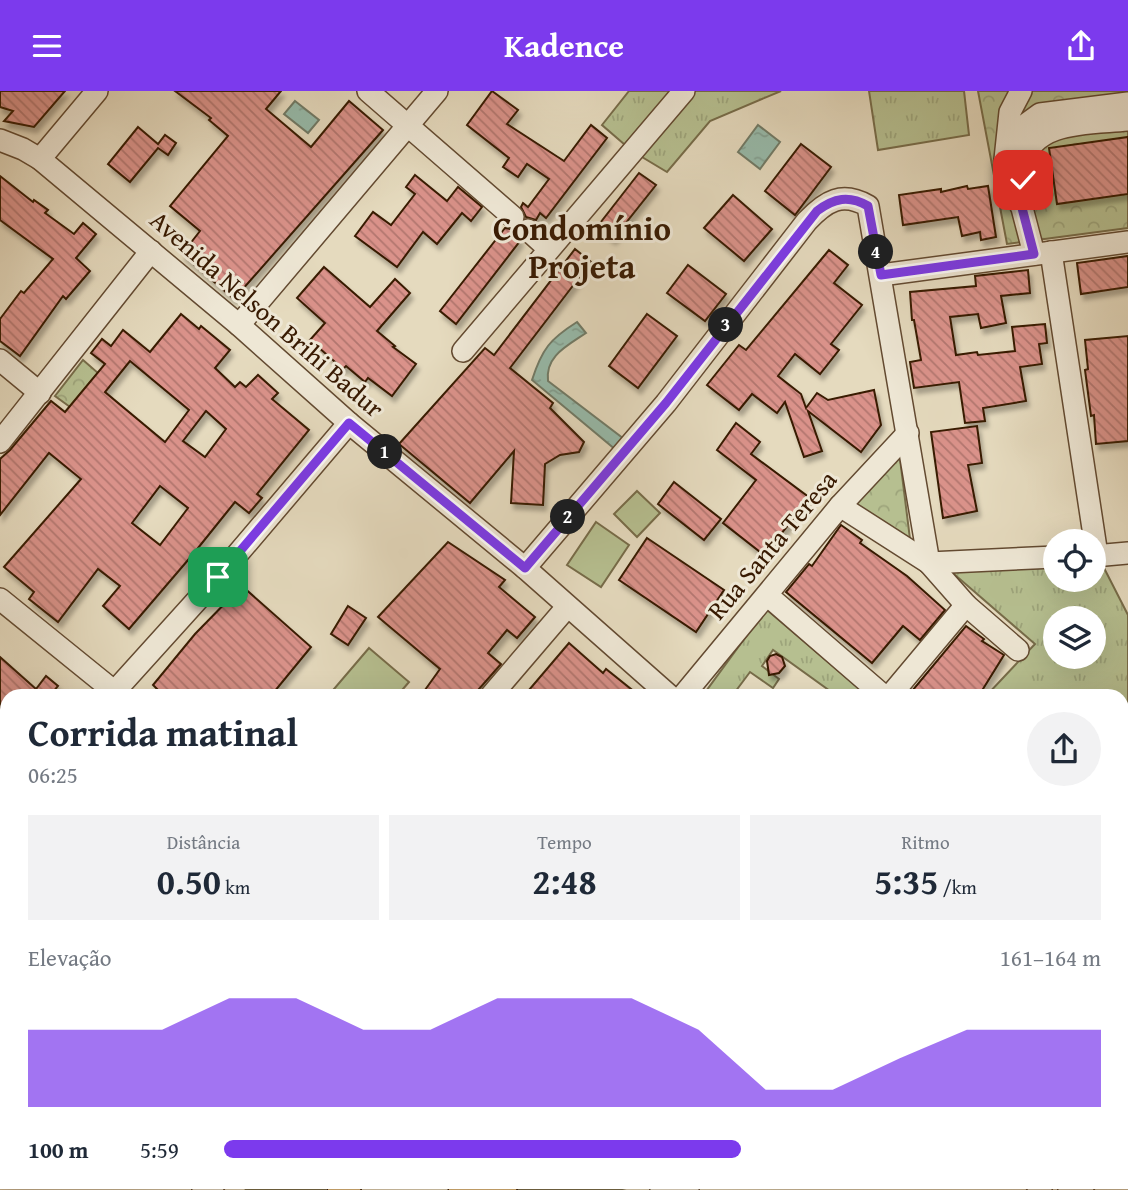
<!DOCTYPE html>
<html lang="pt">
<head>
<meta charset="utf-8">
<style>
  body { margin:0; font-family:"Gentium Book Plus",serif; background:#f2f2f3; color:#1f2937; height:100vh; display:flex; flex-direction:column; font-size:26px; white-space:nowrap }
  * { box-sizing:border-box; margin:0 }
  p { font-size:23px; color:#747a83 }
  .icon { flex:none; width:38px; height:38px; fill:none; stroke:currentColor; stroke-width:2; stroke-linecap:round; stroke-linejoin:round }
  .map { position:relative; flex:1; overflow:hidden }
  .panel { position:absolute; left:0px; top:598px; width:1129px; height:500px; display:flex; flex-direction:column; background:#fff; border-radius:21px 21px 0 0; box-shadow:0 7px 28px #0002 }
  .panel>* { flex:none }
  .buttons { position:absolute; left:1043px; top:438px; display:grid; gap:14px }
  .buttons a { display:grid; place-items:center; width:63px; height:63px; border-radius:50%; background:#fff; box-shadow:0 7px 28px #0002; font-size:35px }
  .pin { position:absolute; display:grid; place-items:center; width:60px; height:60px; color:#fff; margin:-30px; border-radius:14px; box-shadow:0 4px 10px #0006 }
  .km { position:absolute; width:35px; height:35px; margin:-18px; border-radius:50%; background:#222; color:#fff; font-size:19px; line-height:35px; text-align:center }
  .round { display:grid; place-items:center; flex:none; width:74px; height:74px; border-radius:37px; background:#f2f2f3 }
  .head { display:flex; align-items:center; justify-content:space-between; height:119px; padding:0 28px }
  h1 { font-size:38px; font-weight:800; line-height:52px }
  .stats { display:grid; grid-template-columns:repeat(3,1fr); gap:10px; height:119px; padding:7px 28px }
  .stats div { display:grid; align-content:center; border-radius:0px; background:#f2f2f3; text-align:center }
  .stats b { font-size:35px; font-weight:800 }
  .stats small { font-size:19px; font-weight:400 }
  .stats p { font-size:19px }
  .chart { height:196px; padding:14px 28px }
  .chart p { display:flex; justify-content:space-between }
  .chart svg { width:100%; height:126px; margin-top:7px; fill:#7c3aed; opacity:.7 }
  ul { padding:0 28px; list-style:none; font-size:23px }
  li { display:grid; grid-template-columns:112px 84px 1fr; align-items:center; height:52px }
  li i { height:18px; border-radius:9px; background:#7c3aed }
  header { display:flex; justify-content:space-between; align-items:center; height:91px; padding:0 28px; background:#7c3aed; color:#fff; font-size:32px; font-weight:800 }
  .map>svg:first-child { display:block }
  .grass { fill:url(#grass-tufts); stroke:#776c49; stroke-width:2; fill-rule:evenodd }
  .park { fill:url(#park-crowns); stroke:#776c49; stroke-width:2 }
  .garden { fill:#b6bf90; stroke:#776c49; stroke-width:2 }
  .water { fill:url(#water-ripples); stroke:#717b67; stroke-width:2 }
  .building { fill:url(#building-back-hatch); stroke:#381a02; stroke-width:2; fill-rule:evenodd; filter:url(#shadow) }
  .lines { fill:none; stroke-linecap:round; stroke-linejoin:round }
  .minor-casing { stroke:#634a31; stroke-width:24 }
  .major-casing { stroke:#381a02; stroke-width:29 }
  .path { stroke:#381a02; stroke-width:2.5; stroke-dasharray:2 3.5; stroke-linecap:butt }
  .minor { stroke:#eee7d5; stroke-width:21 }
  .major { stroke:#e2bd7f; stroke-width:26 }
  .route-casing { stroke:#fff; stroke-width:14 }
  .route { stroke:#7c3aed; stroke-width:9 }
  .labels { text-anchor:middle; stroke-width:6; stroke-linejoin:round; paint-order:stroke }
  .street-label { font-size:26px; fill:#381a02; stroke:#eee7d5 }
  .district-label { font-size:33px; font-weight:bold; fill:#381a02; stroke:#eee7d5 }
</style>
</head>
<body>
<header><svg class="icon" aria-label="menu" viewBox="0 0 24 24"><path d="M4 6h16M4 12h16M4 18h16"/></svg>Kadence<svg class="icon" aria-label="share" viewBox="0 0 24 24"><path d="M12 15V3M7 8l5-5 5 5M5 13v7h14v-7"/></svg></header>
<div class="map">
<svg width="1128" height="1099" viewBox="0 0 1128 1099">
  <defs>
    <pattern id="grass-tufts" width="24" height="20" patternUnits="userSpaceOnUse" patternTransform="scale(1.75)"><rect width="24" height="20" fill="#b6bf90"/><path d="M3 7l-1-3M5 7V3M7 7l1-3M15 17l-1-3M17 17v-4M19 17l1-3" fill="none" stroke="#9da47b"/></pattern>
    <pattern id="park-crowns" width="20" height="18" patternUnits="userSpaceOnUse" patternTransform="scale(1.75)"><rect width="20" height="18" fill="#b6bf90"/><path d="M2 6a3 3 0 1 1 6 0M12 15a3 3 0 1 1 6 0" fill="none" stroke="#9da47b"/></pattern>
    <pattern id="water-ripples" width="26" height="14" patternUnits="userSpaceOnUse" patternTransform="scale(1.75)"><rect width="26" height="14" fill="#97bbab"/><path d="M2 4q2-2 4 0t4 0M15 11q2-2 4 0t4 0" fill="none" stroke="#83a092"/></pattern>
    <pattern id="building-back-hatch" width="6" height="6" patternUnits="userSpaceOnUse" patternTransform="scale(1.75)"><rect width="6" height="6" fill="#da928a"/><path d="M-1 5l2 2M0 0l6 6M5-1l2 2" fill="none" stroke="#b2766f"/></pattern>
    <filter id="shadow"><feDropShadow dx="3" dy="5.5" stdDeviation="2" flood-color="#0004"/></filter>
  </defs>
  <rect width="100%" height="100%" fill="#e5dabe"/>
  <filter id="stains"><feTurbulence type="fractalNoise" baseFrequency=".00286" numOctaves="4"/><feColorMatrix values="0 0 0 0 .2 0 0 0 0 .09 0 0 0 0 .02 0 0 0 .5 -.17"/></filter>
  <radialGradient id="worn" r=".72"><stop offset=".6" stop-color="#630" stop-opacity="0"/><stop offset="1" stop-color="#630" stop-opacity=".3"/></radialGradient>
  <!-- grass -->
  <g class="grass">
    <path d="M629,0h152l-71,30 -43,51 -35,-21 -30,-26z"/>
    <path d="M869,0h95l5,44 -91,15z"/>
    <path d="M1094,473h8l26,51v131l-6,4v-53l-136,-1 49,-52 -88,-76 108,-3v14h39zM1055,527h39v38h-39z"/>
    <path d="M766,518l102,87h-31l-64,-46 -11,16 17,13 -6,9 -23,-16 -18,24h-24l-4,-2z"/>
    <path d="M258,1092h75l-9,7h-79z"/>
    <path d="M547,1092h101l-30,7h-116z"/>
  </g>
  <!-- park -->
  <g class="park">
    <path d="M978,0h150v137l-121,16z"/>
    <path d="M83,269l15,13 -28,34 -15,-11z"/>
    <path d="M899,360l12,96 -62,-46z"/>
    <path d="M1128,693v100l-6,3v-101z"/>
  </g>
  <!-- garden -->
  <g class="garden">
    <path d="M637,400l23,22 -23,24 -23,-23z"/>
    <path d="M596,431l33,23 -28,42 -34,-22z"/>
    <path d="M369,557l40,34 -12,14h-69z"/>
  </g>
  <!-- water -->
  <g class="water">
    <path d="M295,10l24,19 -11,13 -24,-19z"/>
    <path d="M758,34l22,17 -20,27 -22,-17z"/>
    <path d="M577,231l9,11c-19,13 -41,23 -38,48l76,58 -8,11 -84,-70c10,-31 18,-41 45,-58z"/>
  </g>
  <!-- building -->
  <g class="building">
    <path d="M0,0h65l-31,36 -30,-6 9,-10 -13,-4z"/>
    <path d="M175,0h106l-15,18 45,38 38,-46 34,29 -149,169 -52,-45 18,-23 -30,-25 58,-70 -19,-16 2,-2z"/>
    <path d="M492,0l26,19 -11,14 57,37 27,-36 16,13 -61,80 -6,-5 -4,7 -10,-3 -5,-10 2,-4 5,4 21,-28 -22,-15 -9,13 -15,-10 6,-9 -42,-33z"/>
    <path d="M138,36l20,17 7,-9 11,8 -8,12 -10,-7 -28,34 -22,-18z"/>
    <path d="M1128,46v57l-71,10 -8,-56z"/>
    <path d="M801,53l30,23 -36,48 -30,-24z"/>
    <path d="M639,82l17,12 -43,54 -16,-12z"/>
    <path d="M415,84l32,26 11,-14 24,20 -11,14 -9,-8 -25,31 -14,-12 -26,35 -42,-31 18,-24 18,13 24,-31 -9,-7z"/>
    <path d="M0,85l33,26 1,-2 14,10 -3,3 29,21 9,-11 13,11 -20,24 14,13 -24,28 -3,-3 -43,60 -20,-15v-22l21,-28 3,2 29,-34 -53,-39z"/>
    <path d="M967,95l1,3 20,-3 8,51 -15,3 -1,-8 -18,4 -4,-19 -55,8 -4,-30 42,-6v3z"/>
    <path d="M733,104l39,34 -28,32 -40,-33z"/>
    <path d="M505,137l10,2 5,11 -64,83 -16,-13z"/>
    <path d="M575,158l16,13 -81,106 43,35 -3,5 34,34 -5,10 -19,3 -15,9 -2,41 -32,-2 3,-52 -44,52 -71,-59 86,-96 9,7z"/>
    <path d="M829,159l19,15 -14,18 28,22 -31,39 8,6 -19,24 -25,-20 -17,22 23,18 5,14 11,-15 11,7 46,-10 7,35 -20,27 -53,-41 14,40 -18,6 -19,-55 -8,11 -25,-19 -13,16 -32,-25 32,-40 7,5z"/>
    <path d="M1128,165v31l-47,7 -4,-31z"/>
    <path d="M688,174l38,29 -21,27 -38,-28z"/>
    <path d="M324,176l46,40 25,-28 15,14 -33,38 18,15 -2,1 23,17 -24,32 -24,-18 -3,4 -19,-16 -3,3 -33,-29 15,-17 -28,-25z"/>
    <path d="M1028,179l2,23 -29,3 5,27 -25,5 -3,-14 -28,3 6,38 21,-3 1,3 37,-4 -3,-24 33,-3 2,19 -8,1 3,20 -22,3 6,34 -43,7 2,13 -20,2 -6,-41 -45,6 -4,-26 11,-2 -7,-40h-2l-2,-28 66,-6 -1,-10z"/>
    <path d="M181,223l18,15 2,-3 29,24 -15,18 20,19 5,-5 6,5 12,-12 20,18 -6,6 37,31 -52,64 5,4 -13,15 -14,-11 -41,51 -65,76 -26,-23 17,-20 -22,-17 -40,53 -29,-23 5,-7 -30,-25 77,-88 -32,-26 -49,62v-56l10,-9 41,-49 14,11 40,-48 -14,-11 11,-14 9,7 12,-16 27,22zM130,270l59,49 -24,32 -60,-50zM206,320l20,18 -21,28 -22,-16zM160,395l28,22 -28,37 -28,-22z"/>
    <path d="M647,223l30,22 -39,52 -29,-22z"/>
    <path d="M1128,245v105l-32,3 -2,-29 -3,1 -6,-46 3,-1 -3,-29z"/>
    <path d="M736,332l24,19 -9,12 59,44 -46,57 -41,-32 33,-43 -39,-30z"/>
    <path d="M977,335l5,37 -14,2 9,46 -34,7 -12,-86z"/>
    <path d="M674,391l47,37 -17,21 -46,-36z"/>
    <path d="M841,434l21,15 -2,3 47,33 38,34 -25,30 -17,-14 -31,37 -86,-71 23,-28 3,2z"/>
    <path d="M647,447l77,52 -28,42 -77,-52z"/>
    <path d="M448,451l57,38 -6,7 36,30 -18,21 -10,-8 -19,23 13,11 -29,33h-52l20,-28 -62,-52z"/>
    <path d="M242,495l69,61 -41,50h-105l-12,-12 42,-51z"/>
    <path d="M348,515l18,12 -18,27 -17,-11z"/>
    <path d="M966,535l18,13 -2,2 22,14 -26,42h-71z"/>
    <path d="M569,552l34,30 3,-4 35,28h-118z"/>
    <path d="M776,563l6,3 3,9 -6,7 -10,2 -2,-14 3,-5z"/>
    <path d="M0,566l36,32 10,-13 12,10 -9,11h-42v5l-7,8z"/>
  </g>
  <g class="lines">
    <defs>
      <g id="minor">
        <path d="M368,0l145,126"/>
        <path d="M1021,0l-11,21 -5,47 3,22 14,27 12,46"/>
        <path d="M0,49l23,9 17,10 199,166 110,98 176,145 146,129"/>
        <path d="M1012,60l10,-24 18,-13 88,-11"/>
        <path d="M40,68l57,-68"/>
        <path d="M1022,112c2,-13 -1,-27 1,-39 9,-45 70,-40 105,-44"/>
        <path d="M528,139l21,19"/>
        <path d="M1051,161l46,303"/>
        <path d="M881,184l247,-33"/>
        <path d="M239,234l198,-234"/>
        <path d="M463,260l221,-260"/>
        <path d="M0,269l40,33"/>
        <path d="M0,351l151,-191"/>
        <path d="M840,415l89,57 37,42 -77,92"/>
        <path d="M1094,465l34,-3"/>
        <path d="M929,472l126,-6"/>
        <path d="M525,477l141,-165 141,-182c19,-20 35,-30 61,-15l61,357"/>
        <path d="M767,504l118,102"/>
        <path d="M0,508l121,98"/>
        <path d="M966,514l52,45"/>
        <path d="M115,600l103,-114 131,-154"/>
        <path d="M490,606l77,-90"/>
        <path d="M682,606l158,-191 68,-73"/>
        <path d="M0,658l7,8"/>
        <path d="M1122,800l6,-4"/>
        <path d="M1122,962l6,11"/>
        <path d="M0,964l7,-5"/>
        <path d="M1122,1075l6,-2"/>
        <path d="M1036,1092l5,7"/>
        <path d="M203,1099l12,-7"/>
        <path d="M661,1099l16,-2 11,2"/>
        <path d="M1069,1099l16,-7"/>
      </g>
      <g id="major">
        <path d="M1122,674l6,-4"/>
        <path d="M341,1099l8,-7"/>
        <path d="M462,1099l43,-7"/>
      </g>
    </defs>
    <!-- minor casing -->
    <use href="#minor" class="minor-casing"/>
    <!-- major casing -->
    <use href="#major" class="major-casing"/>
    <!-- path -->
    <path class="path" d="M1122,727l6,-5"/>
    <!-- minor -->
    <use href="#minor" class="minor"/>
    <!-- major -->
    <use href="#major" class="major"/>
  </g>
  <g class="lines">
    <defs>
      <path id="route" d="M218,486l131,-154 176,145 141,-165 151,-192c17,-13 32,-16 51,-5l13,69 153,-21 -12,-46 1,-28"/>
    </defs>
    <!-- route casing -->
    <use href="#route" class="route-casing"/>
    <!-- route -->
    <use href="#route" class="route"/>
  </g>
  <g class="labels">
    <!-- street labels -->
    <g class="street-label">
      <text transform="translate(267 223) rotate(41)" y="9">Avenida Nelson Brihi Badur</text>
      <text transform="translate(772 454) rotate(-50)" y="9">Rua Santa Teresa</text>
    </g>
    <!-- district labels -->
    <g class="district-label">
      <text x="582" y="149">Condomínio<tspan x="582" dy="38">Projeta</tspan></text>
    </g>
  </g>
  <rect width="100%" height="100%" filter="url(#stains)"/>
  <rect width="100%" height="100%" fill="url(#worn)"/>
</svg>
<div class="buttons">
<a><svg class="icon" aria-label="locate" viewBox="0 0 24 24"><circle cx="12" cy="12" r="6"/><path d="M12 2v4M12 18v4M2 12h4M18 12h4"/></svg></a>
<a><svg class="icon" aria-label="layers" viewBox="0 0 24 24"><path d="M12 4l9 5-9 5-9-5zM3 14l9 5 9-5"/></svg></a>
</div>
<div class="pin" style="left:218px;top:486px;background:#1e9e55"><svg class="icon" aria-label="arrive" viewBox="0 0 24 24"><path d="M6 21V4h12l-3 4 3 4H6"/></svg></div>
<div class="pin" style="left:1023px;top:89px;background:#d93025"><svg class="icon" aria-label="check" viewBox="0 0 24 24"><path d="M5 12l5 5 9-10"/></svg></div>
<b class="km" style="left:385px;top:361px">1</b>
<b class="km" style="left:568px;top:426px">2</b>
<b class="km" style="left:726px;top:234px">3</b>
<b class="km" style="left:876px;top:161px">4</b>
<section class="panel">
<div class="head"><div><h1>Corrida matinal</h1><p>06:25</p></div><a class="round"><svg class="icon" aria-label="share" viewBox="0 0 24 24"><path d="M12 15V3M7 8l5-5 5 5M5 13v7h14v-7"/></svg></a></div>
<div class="stats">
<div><p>Distância</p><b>0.50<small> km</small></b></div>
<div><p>Tempo</p><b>2:48</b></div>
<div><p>Ritmo</p><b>5:35<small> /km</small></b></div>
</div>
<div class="chart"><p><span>Elevação</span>161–164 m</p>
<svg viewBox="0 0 160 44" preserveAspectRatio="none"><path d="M0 44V17L10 17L20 17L30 6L40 6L50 17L60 17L70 6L80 6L90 6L100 17L110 38L120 38L130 27L140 17L150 17L160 17V44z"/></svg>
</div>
<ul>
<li><b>100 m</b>5:59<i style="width:59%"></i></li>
</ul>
</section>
</div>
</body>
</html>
